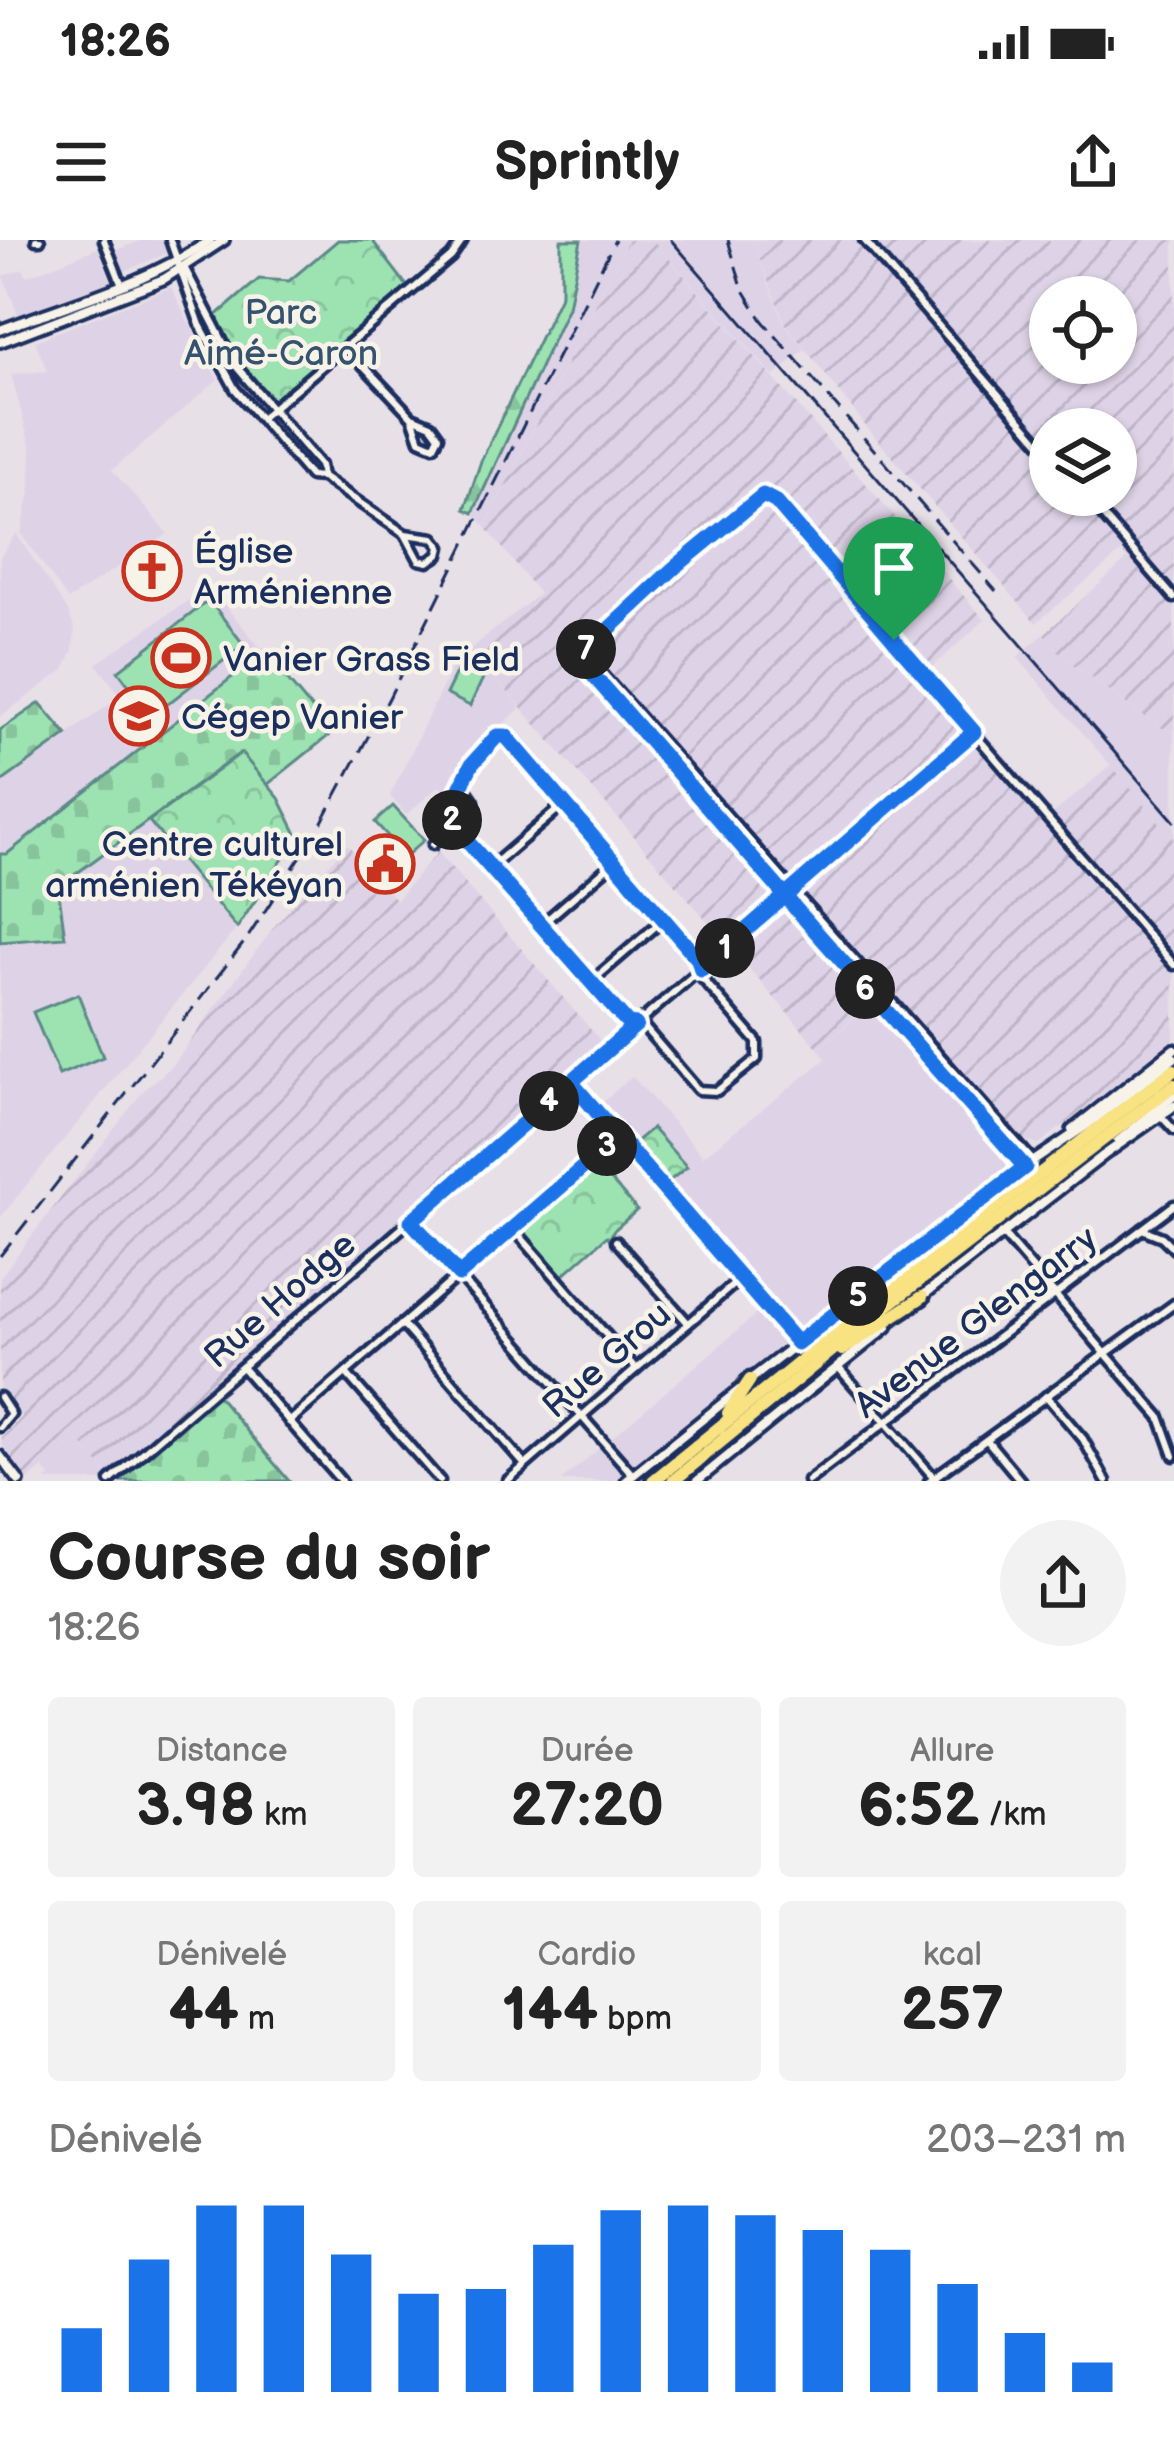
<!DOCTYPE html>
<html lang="fr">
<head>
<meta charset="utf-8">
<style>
  body { margin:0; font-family:"Balsamiq Sans",sans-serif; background:#f2f2f2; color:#222; height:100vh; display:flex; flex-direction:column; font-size:45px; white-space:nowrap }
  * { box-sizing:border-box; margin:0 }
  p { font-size:39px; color:#767676 }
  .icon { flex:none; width:66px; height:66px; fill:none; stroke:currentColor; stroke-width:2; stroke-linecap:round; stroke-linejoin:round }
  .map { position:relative; height:1241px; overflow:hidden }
  .drawer { display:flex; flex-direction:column; background:#fff; flex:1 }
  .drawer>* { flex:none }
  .tools { position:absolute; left:1029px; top:36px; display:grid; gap:24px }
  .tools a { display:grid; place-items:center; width:108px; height:108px; border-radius:50%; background:#fff; box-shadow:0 3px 9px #0004; font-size:60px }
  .pin { position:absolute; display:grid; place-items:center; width:102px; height:102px; color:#fff; margin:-123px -51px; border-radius:50% 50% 50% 0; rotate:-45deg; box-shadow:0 0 12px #0007 }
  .pin .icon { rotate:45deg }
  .km { position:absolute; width:60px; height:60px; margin:-30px; border-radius:50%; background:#222; color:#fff; font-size:33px; line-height:60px; text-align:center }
  .round { display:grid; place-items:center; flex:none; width:126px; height:126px; border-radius:63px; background:#f2f2f2 }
  .summary { display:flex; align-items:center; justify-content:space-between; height:204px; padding:0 48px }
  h1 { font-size:66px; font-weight:600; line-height:90px }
  .stats { display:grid; grid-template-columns:repeat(3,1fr); gap:18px; height:204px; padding:12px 48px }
  .stats div { display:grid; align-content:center; border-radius:12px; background:#f2f2f2; text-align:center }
  .stats b { font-size:60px; font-weight:600 }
  .stats small { font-size:33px; font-weight:400 }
  .stats p { font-size:33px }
  .chart { height:336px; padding:24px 48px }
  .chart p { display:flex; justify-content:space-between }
  .chart svg { width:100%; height:216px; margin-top:12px; stroke:#1a73e8; stroke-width:6 }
  .status { display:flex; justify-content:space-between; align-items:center; height:84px; padding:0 60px; background:#fff; direction:ltr }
  .status svg { height:33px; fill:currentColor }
  header { display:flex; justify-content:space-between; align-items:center; height:156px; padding:0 48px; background:#fff; font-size:54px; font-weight:600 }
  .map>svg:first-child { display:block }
  .built { fill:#ded3e6 }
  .industrial { fill:url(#industrial-furrows); fill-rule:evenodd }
  .forest { fill:url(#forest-firs); stroke:#5c8988; stroke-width:3 }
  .cemetery { fill:url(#cemetery-stones); stroke:#5c8988; stroke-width:3 }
  .park { fill:url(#park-crowns); stroke:#5c8988; stroke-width:3 }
  .garden { fill:#9de3b1; stroke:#5c8988; stroke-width:3 }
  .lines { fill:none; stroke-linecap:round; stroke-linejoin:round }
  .street-casing { stroke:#1b2f5e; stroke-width:15 }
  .secondary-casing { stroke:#1b2f5e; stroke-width:16 }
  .highway-casing { stroke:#1b2f5e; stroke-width:21 }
  .street { stroke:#f7f3e8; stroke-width:6 }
  .secondary { stroke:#f7f3e8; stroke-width:8 }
  .highway { stroke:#f8e281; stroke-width:12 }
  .tram { stroke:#1b2f5e; stroke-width:3 }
  .rail { stroke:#1b2f5e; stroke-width:3; stroke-dasharray:18 9; stroke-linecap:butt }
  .route-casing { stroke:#fff; stroke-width:24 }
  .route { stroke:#1a73e8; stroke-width:15 }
  .labels { text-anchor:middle; stroke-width:9; stroke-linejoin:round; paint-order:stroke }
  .park-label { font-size:36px; fill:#35536f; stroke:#f7f3e8 }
  .poi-label { font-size:36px; fill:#1b2f5e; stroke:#f7f3e8; text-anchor:start }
  .street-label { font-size:36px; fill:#1b2f5e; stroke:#f7f3e8 }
</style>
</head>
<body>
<div class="status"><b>18:26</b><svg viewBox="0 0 49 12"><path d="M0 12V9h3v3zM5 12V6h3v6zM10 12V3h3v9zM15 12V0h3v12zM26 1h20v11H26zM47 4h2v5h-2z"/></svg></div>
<header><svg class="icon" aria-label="menu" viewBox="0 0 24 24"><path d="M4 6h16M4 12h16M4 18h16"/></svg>Sprintly<svg class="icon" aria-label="share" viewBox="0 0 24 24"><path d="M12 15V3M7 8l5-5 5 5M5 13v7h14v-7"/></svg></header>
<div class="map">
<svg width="1174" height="1241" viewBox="0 0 1174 1241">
  <defs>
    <pattern id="industrial-furrows" width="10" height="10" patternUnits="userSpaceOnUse" patternTransform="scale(3)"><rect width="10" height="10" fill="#ded3e6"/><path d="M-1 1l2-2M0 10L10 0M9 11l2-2" fill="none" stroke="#beb5c8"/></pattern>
    <pattern id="forest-firs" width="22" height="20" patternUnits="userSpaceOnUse" patternTransform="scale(3)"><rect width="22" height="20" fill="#9de3b1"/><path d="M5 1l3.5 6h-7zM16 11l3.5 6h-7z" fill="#87c39b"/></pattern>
    <pattern id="cemetery-stones" width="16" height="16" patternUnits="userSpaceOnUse" patternTransform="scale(3)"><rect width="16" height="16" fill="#9de3b1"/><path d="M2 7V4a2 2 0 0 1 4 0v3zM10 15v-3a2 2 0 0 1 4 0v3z" fill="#87c39b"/></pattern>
    <pattern id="park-crowns" width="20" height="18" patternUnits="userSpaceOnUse" patternTransform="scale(3)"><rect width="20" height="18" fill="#9de3b1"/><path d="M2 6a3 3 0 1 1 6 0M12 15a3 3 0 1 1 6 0" fill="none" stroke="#87c39b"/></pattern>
  </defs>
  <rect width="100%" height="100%" fill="#e8e0e7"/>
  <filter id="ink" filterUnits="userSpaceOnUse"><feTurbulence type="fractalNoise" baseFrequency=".00833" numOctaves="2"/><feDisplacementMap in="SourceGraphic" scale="24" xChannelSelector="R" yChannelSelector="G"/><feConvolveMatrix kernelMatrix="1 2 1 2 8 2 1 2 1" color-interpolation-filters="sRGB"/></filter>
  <g filter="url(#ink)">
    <!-- built -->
    <g class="built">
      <path d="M142,0h23l5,12 -47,20 -9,-21z"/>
      <path d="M581,0h47l-143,286 -12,-13 95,-206z"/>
      <path d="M653,0h99l32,83 21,26 -31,28z"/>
      <path d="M98,8l13,33 -93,34 -15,-39 20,-7 4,7z"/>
      <path d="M171,47l47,93 -106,90 56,64 -100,66 -47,-66 9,-43 1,-42 -20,-75 36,-3 -12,-30z"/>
      <path d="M16,293l52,78 7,19 -2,20 -9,20 -64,47v-160z"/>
      <path d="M209,346l55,66 -257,202h-7v-71l121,-87 -25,-32z"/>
      <path d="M1044,394l22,26 91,66 17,6v107l-157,-182z"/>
      <path d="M464,402l57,66 -50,45 -22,44 -10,-11 -33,29 -16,-19z"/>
      <path d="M148,581l89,107 -237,290v-276l64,-5 -6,-50z"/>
      <path d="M870,764l85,92 55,64 -1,6 -207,164 -17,-11 -186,-214 33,-29 71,80 123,-97 -7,-10z"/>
      <path d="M760,1071l24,32 -171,138h-52z"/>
      <path d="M78,1200l30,35 -8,6h-55l5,-4 -7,-9z"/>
    </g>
    <!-- industrial -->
    <g class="industrial">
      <path d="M628,0h25l332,380 -55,49 124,144 57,-48 63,74v201l-135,104 -15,-4 -138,-151 -67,60 -349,-400 69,-55 -54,-68z"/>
      <path d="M752,0h422v492l-17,-6 -91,-66 -22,-26 83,-75 -5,-7 -86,71 -168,-194 -83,-106zM1050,57h66v66h-66zM1050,189h66v66h-66z"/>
      <path d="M347,604l49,56 42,-48 166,193 -496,430 -30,-35 -51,41 -25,-37v-7l20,-20 -22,-30v-110l143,-186 30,-26 100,-137z"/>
    </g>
    <!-- forest -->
    <path class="forest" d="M561,0h20l-13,67 -95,206 -8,-4 16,-48 80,-167z"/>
    <!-- cemetery -->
    <g class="cemetery">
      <path d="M264,412l68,81 -65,52 -27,-32 -182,134 7,50 -65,5v-88h7z"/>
      <path d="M40,463l27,32 -67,48v-53z"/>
      <path d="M218,1156l71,85h-170z"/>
    </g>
    <!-- park -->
    <g class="park">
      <path d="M338,0h34l39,51 -138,118 -27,-30 -30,-63 43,-37 30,2z"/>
      <path d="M241,513l38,45 19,38 -61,92 -88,-107z"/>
      <path d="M652,888l35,39 -19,15 -34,-39z"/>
      <path d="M596,923l41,47 -24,21 -3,8 -3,-3 -45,40 -40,-47z"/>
    </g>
    <!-- garden -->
    <g class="garden">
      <path d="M209,360l35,45 -92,71 -34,-45z"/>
      <path d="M461,423l24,11 -15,32 -24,-12z"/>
      <path d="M393,566l31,34 -18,16 -31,-34z"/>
      <path d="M78,754l25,63 -44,18 -26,-63z"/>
    </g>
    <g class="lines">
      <defs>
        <g id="street">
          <path d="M36,0h4"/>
          <path d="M104,0l18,45"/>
          <path d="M170,0l30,85 35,64 75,87 12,1 83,57"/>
          <path d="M864,0l186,214"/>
          <path d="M184,27l51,98 85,100 2,12"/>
          <path d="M346,107l66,70 8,23 14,6 5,-10 -8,-11 -19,-8"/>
          <path d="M261,178l190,-161 12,-17"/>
          <path d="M1085,255l89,103"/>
          <path d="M405,294l29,4 7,9 -2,8 -11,7 -9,-2z"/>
          <path d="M582,412l451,509"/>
          <path d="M453,581l21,-20 -11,-16"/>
          <path d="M433,605l37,-77 27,-32h9l194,225 1,16 56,65v17l-40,32 -19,-1 -54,-63 -16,-3 -182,-207"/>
          <path d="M492,626l72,-62"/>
          <path d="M542,684l72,-62"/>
          <path d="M592,741l72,-62"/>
          <path d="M571,843l226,260"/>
          <path d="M1161,876l13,14"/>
          <path d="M1025,927l-445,-505 -1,-7 177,-157 14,-1 404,468"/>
          <path d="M411,981l222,254"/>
          <path d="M513,988l123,141"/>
          <path d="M1142,989l20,8 12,12"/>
          <path d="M1003,994l157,183 14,39"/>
          <path d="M616,1001l72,82"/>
          <path d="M402,1084l123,141"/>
          <path d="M242,1127l99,114"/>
          <path d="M838,1127l99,114"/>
          <path d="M346,1133l94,108"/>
          <path d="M1046,1156l37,43 23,42"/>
          <path d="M0,1157l11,17 -11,13"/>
          <path d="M289,1182l329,-285"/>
          <path d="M987,1200l34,41"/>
          <path d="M110,1241l864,-749"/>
          <path d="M507,1241l234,-203"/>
          <path d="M808,1241l366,-276"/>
          <path d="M929,1241l245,-177"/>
        </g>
        <g id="secondary">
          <path d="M0,90c70,-27 148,-47 210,-90"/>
          <path d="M0,102l164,-63 60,-39"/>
          <path d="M1072,890l102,-81"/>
          <path d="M1118,901l56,-45"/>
          <path d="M921,1057l183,-142 70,-49"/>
          <path d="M750,1140l275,-213 62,-42 87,-67"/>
          <path d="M0,1216l19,25"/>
          <path d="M626,1241l113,-91"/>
          <path d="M697,1241l190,-154"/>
        </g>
        <g id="highway">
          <path d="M842,1110l80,-53"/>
          <path d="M728,1173l22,-33"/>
          <path d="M653,1241l222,-180 299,-231"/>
          <path d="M673,1241l211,-173 290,-223"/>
        </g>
      </defs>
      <!-- street casing -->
      <use href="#street" class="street-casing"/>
      <!-- secondary casing -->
      <use href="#secondary" class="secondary-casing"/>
      <!-- highway casing -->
      <use href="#highway" class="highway-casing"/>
      <!-- street -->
      <use href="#street" class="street"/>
      <!-- secondary -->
      <use href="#secondary" class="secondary"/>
      <!-- highway -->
      <use href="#highway" class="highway"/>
      <!-- tram -->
      <path class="tram" d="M671,0l503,581"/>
      <!-- rail -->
      <g class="rail">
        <path d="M728,0l14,47 20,33 234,271"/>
        <path d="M0,1016l246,-316 70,-107 73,-135 226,-458"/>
      </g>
    </g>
  </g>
  <g class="lines" filter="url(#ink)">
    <defs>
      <path id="route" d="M894,400l80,92 -182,158 -15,13 -1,1 -69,60 -6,6 -3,-11 -192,-223h-9l-25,28 -26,53 182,207 8,1 -65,57c16,18 31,37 47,55l-159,138 -48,-54 160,-139 226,261 228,-176 -230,-259 -15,-18 -202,-232 95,-89 90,-74 13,7 118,138"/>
    </defs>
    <!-- route casing -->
    <use href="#route" class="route-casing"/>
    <!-- route -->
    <use href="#route" class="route"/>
  </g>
  <!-- icons -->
  <defs>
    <symbol id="church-ring" viewBox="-11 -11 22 22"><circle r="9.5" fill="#f7f3e8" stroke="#c8321e" stroke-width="1.5"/><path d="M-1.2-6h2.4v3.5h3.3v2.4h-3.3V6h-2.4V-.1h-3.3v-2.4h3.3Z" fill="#c8321e"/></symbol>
    <symbol id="stadium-ring" viewBox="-11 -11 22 22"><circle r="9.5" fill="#f7f3e8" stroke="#c8321e" stroke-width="1.5"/><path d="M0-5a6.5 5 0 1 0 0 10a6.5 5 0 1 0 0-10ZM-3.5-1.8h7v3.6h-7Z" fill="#c8321e"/></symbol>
    <symbol id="university-ring" viewBox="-11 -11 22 22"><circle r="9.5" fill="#f7f3e8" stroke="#c8321e" stroke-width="1.5"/><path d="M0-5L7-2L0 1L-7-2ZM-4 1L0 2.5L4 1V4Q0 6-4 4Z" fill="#c8321e"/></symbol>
    <symbol id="civic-ring" viewBox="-11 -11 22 22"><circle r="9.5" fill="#f7f3e8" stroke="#c8321e" stroke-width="1.5"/><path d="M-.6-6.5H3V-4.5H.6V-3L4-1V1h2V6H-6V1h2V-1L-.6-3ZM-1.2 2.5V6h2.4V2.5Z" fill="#c8321e"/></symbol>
  </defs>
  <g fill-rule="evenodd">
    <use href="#church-ring" x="119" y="298" width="66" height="66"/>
    <use href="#stadium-ring" x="148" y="385" width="66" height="66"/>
    <use href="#university-ring" x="106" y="443" width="66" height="66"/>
    <use href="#civic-ring" x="352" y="591" width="66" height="66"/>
  </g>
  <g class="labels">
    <!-- park labels -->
    <g class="park-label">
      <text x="281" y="84">Parc<tspan x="281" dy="41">Aimé-Caron</tspan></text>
    </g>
    <!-- poi labels -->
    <g class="poi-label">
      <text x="194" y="323">Église<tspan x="194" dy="41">Arménienne</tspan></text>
      <text x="223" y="431">Vanier Grass Field</text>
      <text x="181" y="489">Cégep Vanier</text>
      <text x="343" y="616" text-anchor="end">Centre culturel<tspan x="343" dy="41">arménien Tékéyan</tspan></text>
    </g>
    <!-- street labels -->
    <g class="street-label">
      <text transform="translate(279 1059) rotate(-41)" y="13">Rue Hodge</text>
      <text transform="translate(975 1081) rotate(-37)" y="13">Avenue Glengarry</text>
      <text transform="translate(606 1119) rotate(-41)" y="13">Rue Grou</text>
    </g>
  </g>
</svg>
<div class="tools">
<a><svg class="icon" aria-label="locate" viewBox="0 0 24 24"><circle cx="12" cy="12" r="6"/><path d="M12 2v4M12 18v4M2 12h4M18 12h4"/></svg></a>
<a><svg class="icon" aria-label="layers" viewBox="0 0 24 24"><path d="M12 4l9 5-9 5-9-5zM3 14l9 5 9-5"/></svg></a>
</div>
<div class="pin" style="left:894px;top:400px;background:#1e9e55"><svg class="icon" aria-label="arrive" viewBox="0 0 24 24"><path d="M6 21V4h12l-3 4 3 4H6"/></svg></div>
<b class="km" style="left:725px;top:708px">1</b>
<b class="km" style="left:452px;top:580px">2</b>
<b class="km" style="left:607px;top:906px">3</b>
<b class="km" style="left:549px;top:861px">4</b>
<b class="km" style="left:858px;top:1056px">5</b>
<b class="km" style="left:865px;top:749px">6</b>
<b class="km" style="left:586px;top:409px">7</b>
</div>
<section class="drawer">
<div class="summary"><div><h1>Course du soir</h1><p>18:26</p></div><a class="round"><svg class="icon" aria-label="share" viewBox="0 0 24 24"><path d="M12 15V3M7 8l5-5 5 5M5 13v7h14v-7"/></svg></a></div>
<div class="stats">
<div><p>Distance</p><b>3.98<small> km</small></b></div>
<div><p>Durée</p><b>27:20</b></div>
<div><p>Allure</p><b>6:52<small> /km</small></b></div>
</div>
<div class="stats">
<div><p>Dénivelé</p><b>44<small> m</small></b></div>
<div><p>Cardio</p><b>144<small> bpm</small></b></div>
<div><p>kcal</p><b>257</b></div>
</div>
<div class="chart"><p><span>Dénivelé</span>203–231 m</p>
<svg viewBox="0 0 160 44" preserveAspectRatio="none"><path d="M5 44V31M15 44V17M25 44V6M35 44V6M45 44V16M55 44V24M65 44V23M75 44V14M85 44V7M95 44V6M105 44V8M115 44V11M125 44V15M135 44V22M145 44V32M155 44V38"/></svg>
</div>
</section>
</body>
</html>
